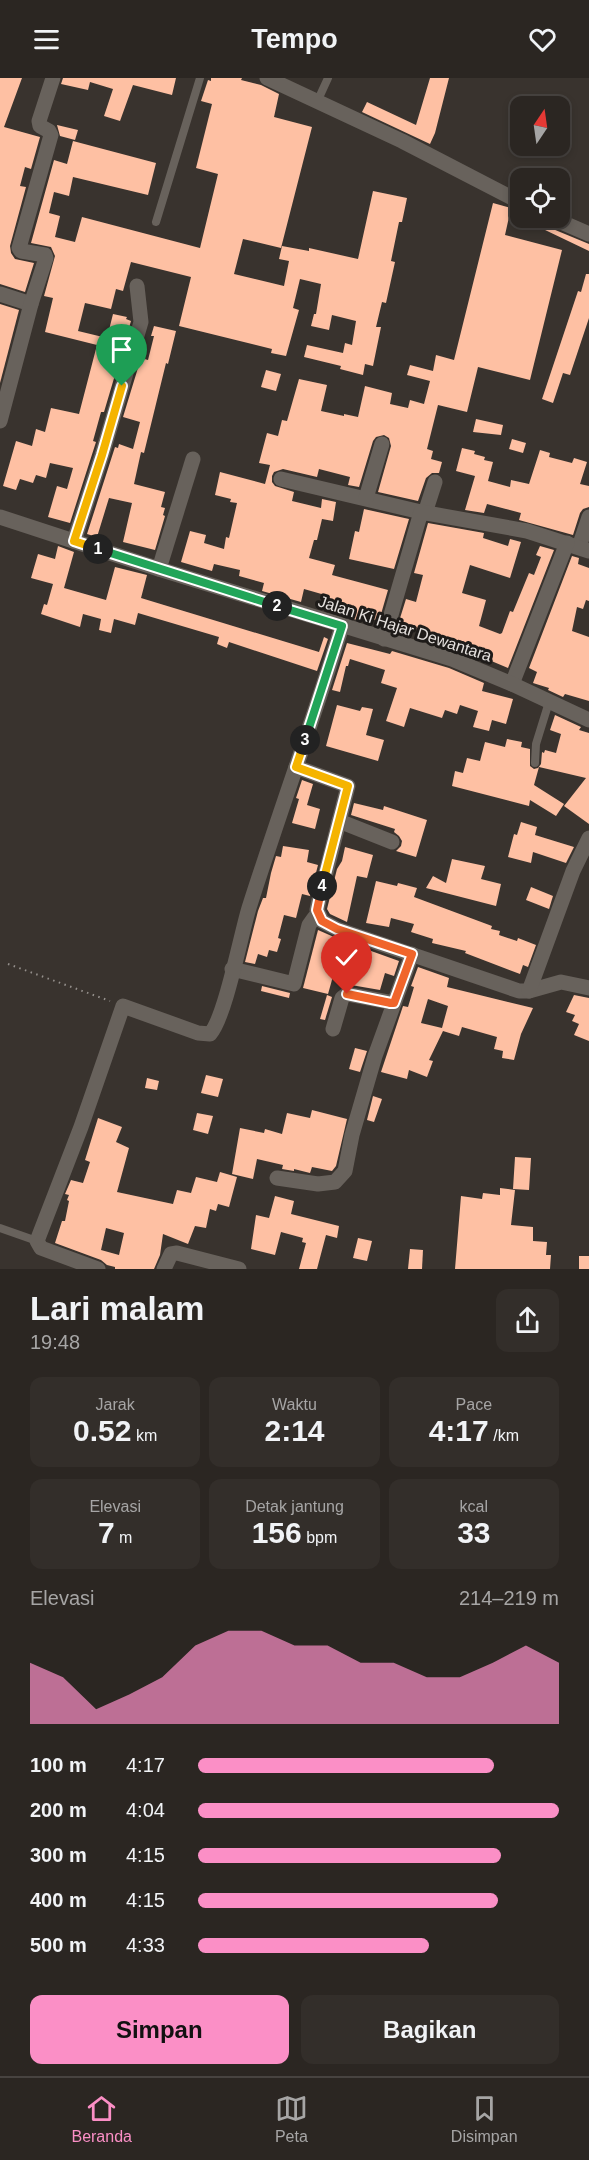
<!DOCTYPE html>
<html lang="id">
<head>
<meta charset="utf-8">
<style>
  body { margin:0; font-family:Arial,sans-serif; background:#332e2a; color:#f1f3f6; height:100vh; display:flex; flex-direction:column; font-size:22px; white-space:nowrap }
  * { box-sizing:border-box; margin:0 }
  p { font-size:20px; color:#a6a5a5 }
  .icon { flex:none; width:33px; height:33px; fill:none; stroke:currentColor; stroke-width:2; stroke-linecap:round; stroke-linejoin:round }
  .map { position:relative; height:1191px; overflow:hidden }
  .panel { display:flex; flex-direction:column; background:#2b2622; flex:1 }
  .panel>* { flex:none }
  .needle { width:39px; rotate:13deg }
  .fabs { position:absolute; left:510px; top:18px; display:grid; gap:12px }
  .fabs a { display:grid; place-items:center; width:60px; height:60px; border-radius:12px; background:#2b2622; box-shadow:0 3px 9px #0003,0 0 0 2px #474340; font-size:30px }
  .pin { position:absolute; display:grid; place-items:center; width:51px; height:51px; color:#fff; margin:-62px -26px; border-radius:50% 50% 50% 0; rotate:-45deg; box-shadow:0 0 6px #0007 }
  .pin .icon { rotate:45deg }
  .km { position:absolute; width:30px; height:30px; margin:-15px; border-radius:50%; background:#222; color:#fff; font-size:16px; line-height:30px; text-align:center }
  .round { display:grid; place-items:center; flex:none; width:63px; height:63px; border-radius:12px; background:#332e2a }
  .summary { display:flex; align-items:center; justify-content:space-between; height:102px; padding:0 30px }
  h1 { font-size:33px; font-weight:700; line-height:45px }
  .metrics { display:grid; grid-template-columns:repeat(3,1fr); gap:9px; height:102px; padding:6px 30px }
  .metrics div { display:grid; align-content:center; border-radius:12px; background:#332e2a; text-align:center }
  .metrics b { font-size:30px; font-weight:700 }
  .metrics small { font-size:16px; font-weight:400 }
  .metrics p { font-size:16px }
  .chart { height:168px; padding:12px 30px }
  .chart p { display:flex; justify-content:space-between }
  .chart svg { width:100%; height:108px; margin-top:6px; fill:#fb8fc6; opacity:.7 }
  .button { display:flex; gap:12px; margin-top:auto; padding:12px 30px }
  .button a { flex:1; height:69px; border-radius:12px; background:#fb8fc6; color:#111; font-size:24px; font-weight:700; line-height:69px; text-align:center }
  .button a+a { background:#332e2a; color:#f1f3f6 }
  ul { padding:0 30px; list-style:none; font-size:20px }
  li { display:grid; grid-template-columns:96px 72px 1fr; align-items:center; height:45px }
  li i { height:15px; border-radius:8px; background:#fb8fc6 }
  header { display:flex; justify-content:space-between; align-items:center; height:78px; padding:0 30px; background:#2b2622; font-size:27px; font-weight:700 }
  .tabs { display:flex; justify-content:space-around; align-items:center; height:84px; border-top:2px solid #474340; background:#2b2622; font-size:16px; color:#a6a5a5 }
  .tabs a { display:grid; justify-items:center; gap:3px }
  .tabs .current { color:#fb8fc6 }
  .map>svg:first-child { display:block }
  .building { fill:#fec0a3; fill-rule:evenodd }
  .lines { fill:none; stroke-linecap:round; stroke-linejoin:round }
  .path { stroke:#95908c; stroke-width:2; stroke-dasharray:1.5 4.5; stroke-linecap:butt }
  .service { stroke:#68625c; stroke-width:8 }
  .minor { stroke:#68625c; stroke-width:15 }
  .tertiary { stroke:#68625c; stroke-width:15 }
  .split-1-casing { stroke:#fff; stroke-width:12 }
  .split-2-casing { stroke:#fff; stroke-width:12 }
  .split-3-casing { stroke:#fff; stroke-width:12 }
  .split-4-casing { stroke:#fff; stroke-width:12 }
  .split-5-casing { stroke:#fff; stroke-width:12 }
  .split-6-casing { stroke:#fff; stroke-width:12 }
  .split-1 { stroke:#f5b400; stroke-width:8 }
  .split-2 { stroke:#22a559; stroke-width:8 }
  .split-3 { stroke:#22a559; stroke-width:8 }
  .split-4 { stroke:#f5b400; stroke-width:8 }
  .split-5 { stroke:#f0652b; stroke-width:8 }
  .split-6 { stroke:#f0652b; stroke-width:8 }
  .labels { text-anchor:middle; stroke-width:6; stroke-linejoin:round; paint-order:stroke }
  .street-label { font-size:16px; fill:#e6e2df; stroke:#1e1b19 }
</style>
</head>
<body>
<header><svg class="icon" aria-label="menu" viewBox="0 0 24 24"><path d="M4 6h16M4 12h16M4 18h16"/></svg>Tempo<svg class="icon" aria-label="heart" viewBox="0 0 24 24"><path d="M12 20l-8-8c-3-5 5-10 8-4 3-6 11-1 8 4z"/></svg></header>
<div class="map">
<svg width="589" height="1191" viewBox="0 0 589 1191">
  <rect width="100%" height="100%" fill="#39332e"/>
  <!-- building -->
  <g class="building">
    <path d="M0,0h22l-18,49 36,10 -9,32 -6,-2 -5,19 6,1 -16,59 1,7 4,6 19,4 -9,29 -25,-8z"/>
    <path d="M63,0h113l-4,17 -39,-10 -13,36 -16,-5 9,-27 -23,-7 -2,8 -27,-6z"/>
    <path d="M211,0h31l-1,2 20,5 18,9 -5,23 38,10 -31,121 -38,-9 -9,35 50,12 5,-25 -10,-2 3,-13 27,5v-3l49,11 15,-68 34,7 -5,24h-3l-8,39 4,1 -9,41 -4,-1 -6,25h5l-8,39 -8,-2 -2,11 -23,-6 1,-3 -37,-9 3,-12 36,8 2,-10 7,2 4,-24 -24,-6 -3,15 -18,-4 3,-12h2l5,-30 -21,-5 -7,29 6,2 -13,46 -15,-3 1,-4 -93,-23 12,-49 -60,-15 -8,29 -7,-2 -5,20 -26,-6 -7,28 29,7 6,-24 14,3 -1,2 5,2 -27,91h-3l-8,29 3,1 -26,81 -22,-6 9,-31 10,3 6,-21 -23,-5 -4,15 -10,-3 -3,8 -13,-4 -4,11 -13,-4 13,-45 16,5 4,-17 9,3 6,-24 28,6 18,-69 -52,-13 8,-34 -9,-2 11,-40 -4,-9 -20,-4 23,-83 13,4 6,-23 83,22 -8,32 -75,-18 -4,19 -15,-4 -5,21 11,3 -5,21 20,5 7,-25 118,31 18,-74 -22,-6 16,-64 -11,-3 7,-21 3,1z"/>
    <path d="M430,0h19l-14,55 -5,11 -68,-32 5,-10 49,23z"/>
    <path d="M57,47l21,5 -3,10 -15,-4z"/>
    <path d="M493,125l18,5 -6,27 57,15 -32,130 -52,-13 -11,45 -29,-7 -11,44 6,2 -2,8 11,3 -3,11h-7l-6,5 -8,23 -40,-9 13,-46 -2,-8 -5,-3 -8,2 -3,4 -14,46 -11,-2 2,-8 -31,-8 -2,8 -34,-8 -9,3 -2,4v6l3,4 19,6 -2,9 29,7 1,-9 14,3 -3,19 -11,-2 -5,21h-3l-5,18 26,7 -3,10 56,15 -9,31 -21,-6 -1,5 -16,-5 3,-11 -20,-5 1,-4 -21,-6 -3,13 -39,-11 2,-8 -25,-7 1,-6 -26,-6 -2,7 -31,-9 9,-31 16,4 -2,8 20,6 2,-12 3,1 8,-35 -7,-1 1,-3 -16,-4 5,-23 45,12 5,-19 -11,-2 8,-30 11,3 4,-16 5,1 12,-42 28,6 -6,26 23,5v-2l14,3 7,-31 27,7 -2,11 18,4 2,-8 14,4 6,-23 -23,-6 3,-10 23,6 3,-16 18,5z"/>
    <path d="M520,140h22l2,5 4,4 41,17v7z"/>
    <path d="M586,196h3v44l-19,57 -7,-2 -10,30 -11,-4 36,-108 3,1z"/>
    <path d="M0,226l19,6 -19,73z"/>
    <path d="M154,248l22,5 -8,33 -2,-1 -22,90 -3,-1 -7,32 31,8 -4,15 4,1 -2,7 2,1 -10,34 -32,-8 9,-39 -23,-5 -12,39 -10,-3 28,-87 3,1 1,-4 14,5 7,-27 -17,-5 18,-59 7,2 6,-24h-3z"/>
    <path d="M266,292l15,4 -5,17 -15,-4z"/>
    <path d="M476,341l27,6 -2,10 -28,-3z"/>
    <path d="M512,361l14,4 -3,10 -14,-4z"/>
    <path d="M462,370l13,3 -1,3 11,3 -1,3 9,2 -5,19 22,6 1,-7 18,4 11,-34 10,3 -1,4 23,6 2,-5 13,4 -7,22 9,2v21l-6,2 -3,4 -7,22 -54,-15 2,-7 -34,-9 -3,9 -19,-3 10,-34 -19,-5z"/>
    <path d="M364,431l45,10 -15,50 -45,-10 6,-28 4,1z"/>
    <path d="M428,445l56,10 -1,5 25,8 2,-7 11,3 -11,36 -40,-13 -8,28 24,7 -7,26 21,8 2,-1 8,-22 3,1 16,-39 5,2 7,-18 -5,-2 4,-9 14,4 -46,118 -95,-40 -3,8 -14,-5 10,-32 10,3 7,-27 -9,-2z"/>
    <path d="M58,468l16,6 -10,36 42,12 9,-33 32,8 -6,23 178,54 5,-15 4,2 -11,32 -88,-29 -2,6 -10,-4 2,-7 -81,-24 -3,12 -21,-6 -3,14 -12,-3 2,-11 -18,-5 -3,13 -39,-13 3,-10 3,1 6,-21 -22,-6 7,-24 17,5z"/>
    <path d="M572,478l7,2 -1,6 11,4v33l-3,-1 -3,9 -6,-2 -5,24 17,6v64l-24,-7 -2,3 -15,-7 1,-2 -16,-5 4,-11 -8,-4z"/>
    <path d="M347,565l43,11 2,-3 57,17 35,15 -2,8 31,8 -7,25 -14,-4 -3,11 -16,-4 5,-16 -18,-6 -3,9 -12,-4 -3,8 -32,-10 -6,19 -18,-6 11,-33 -16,-5 4,-13 -35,-11 -2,7h-2l-6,26 -8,-2z"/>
    <path d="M337,627l23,6 2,-4 11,2 -7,26 18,5 -6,21 -52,-15z"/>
    <path d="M555,637l26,12 -2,3 10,3v91l-25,-18 22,-28 -47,-11 -5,18 30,19 -8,12 -26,-16 -1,6 -77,-20 3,-15 8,2 4,-15 13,3 5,-19 20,5 2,-8 15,3 -1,5 9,2v17l4,3 4,-1 3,-4 1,-12 2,1 1,-3 11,3 5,-19 -11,-4z"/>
    <path d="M302,702l11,4 -6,21 13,4 -5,20 -23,-6 7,-24 -3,-1z"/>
    <path d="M354,725l29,7 1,-4 43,14 -11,37 -20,-6 5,-5 1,-5 -3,-5 -5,-4 1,-3 -44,-14z"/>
    <path d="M521,744l16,5 -2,8 39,12 -8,16 -33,-11 -2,11 -23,-6 6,-23 3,1z"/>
    <path d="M283,768l26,4 -2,12 11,3 -8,31 -8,-2 -6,24 -12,-3 -6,23 3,1 -4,13 -8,-2 -2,7 -9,-3 -3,10 -10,-2 13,-51 5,-13h3l5,-25 5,-17 5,1z"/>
    <path d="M345,769l28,8 -6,23 -10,-2 -10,46 -17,-8 -3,-5 10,-40 5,-8z"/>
    <path d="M452,781l33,7 -4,13 20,5 -5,22 -70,-18 7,-12 13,7z"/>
    <path d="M376,803l21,5 1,-3 19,5 -3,9 78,29 -1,3 9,2 -1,4 18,6 1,-3 18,7 -8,22 -5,-2 -3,9 -55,-21 1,-2 -34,-8 1,-4 -22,-7 3,-8 -23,-6 -2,9 -23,-4z"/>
    <path d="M531,809l22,9 -4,13 -23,-9z"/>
    <path d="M318,852l25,11 -15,53 -25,-6z"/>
    <path d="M360,869l39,14 -5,15 -9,-3 -5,17 -29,-5z"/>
    <path d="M418,889l31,11 -2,9 86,21 -12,26 -7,26 -12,-2 1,-7 -9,-2 3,-12 -35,-10 -3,9 -16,-5 -14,29 4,1 -6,16 -18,-7 -2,9 -26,-7 22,-66 5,1 6,-20 -3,-1zM428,921l20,7 -6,22 -21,-5z"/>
    <path d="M262,908l28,7 -1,5 -28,-7z"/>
    <path d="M327,917l5,2 -7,23 -5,-1z"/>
    <path d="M574,917l15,3v43l-15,-6 5,-11 -7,-3 3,-6 -9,-3z"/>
    <path d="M355,970l12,3 -7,21 -11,-3z"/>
    <path d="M206,997l17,4 -5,18 -17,-4z"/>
    <path d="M147,1000l12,3 -2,9 -12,-2z"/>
    <path d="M373,1018l9,3 -8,23 -7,-2z"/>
    <path d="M312,1032l35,9 -11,47 -4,5 -20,-4 -2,6 -16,-4v2l-12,-2 1,-4 -26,-6 -4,20 -21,-5 8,-46 24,5 1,-4 17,5 5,-21 23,5z"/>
    <path d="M197,1035l16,3 -5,18 -15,-4z"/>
    <path d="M98,1040l24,9 -6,15 13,6 -12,44 56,12 4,-14 14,3 5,-16 21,5 3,-10 17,5 -8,30 -11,-3 -2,7 -6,-2 -4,19 -11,-2 -7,18 -25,-10 -3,21 -6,14h-39v-2l-8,-2 -6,-5 -46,-17 7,-22h3l4,-20 -2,-1 2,-5 -4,-1 6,-14 12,3 7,-21 -5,-2zM106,1150l18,5 -5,22 -18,-5z"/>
    <path d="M515,1079l16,1 -2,32 -16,-1z"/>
    <path d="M500,1110l15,2 -4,35 22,2v14l14,1 -1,13h5l-1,14h-95l6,-73 21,3 1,-6 17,2z"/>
    <path d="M275,1118l19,5 -3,13 48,12 -2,12 -11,-3 -9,34h-18l7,-26 -4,-1 1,-4 -22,-6 -6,23 -24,-6 5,-34 13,3z"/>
    <path d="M358,1160l14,3 -5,20 -14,-3z"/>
    <path d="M410,1171l13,1 -1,19h-14z"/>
    <rect x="579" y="1178" width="10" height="13"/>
  </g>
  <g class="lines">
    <!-- path -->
    <path class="path" d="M8,886l102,37"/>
    <!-- service -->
    <g class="service">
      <path d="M317,24l11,-24"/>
      <path d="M156,144l44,-144"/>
      <path d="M535,685l1,-19 13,-42"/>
      <path d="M0,1150l37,13"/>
    </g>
    <!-- minor -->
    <g class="minor">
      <path d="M267,0l135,63 118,61"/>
      <path d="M552,140l37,16"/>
      <path d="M0,216l31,10"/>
      <path d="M0,343l31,-117 15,-46 -1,-3 -24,-4 -2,-3 32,-113 -2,-4 -9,-5 -1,-5 14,-43"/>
      <path d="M281,401l140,33"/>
      <path d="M366,420l16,-54"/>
      <path d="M425,435l10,-31"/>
      <path d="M74,463l28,-86 39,-133 -4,-36"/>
      <path d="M579,469l10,-30"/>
      <path d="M159,491l34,-110"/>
      <path d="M384,561l37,-127 106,19 62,20"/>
      <path d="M512,606l55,-141"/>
      <path d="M296,689l52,19 -29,114 -2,10 5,11 15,8 182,62h10l32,-9 28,6"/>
      <path d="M339,743l53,21"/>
      <path d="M232,891l62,15 15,-59 5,-7 4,-2"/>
      <path d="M529,913l44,-120 16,-33"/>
      <path d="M333,951l9,-31 5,-4 47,9"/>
      <path d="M277,1100l41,6 17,-2 10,-11 7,-36 23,-79 37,-102"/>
      <path d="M98,1191l-57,-21 -4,-7 44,-114 42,-121 75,27 12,1c15,-16 31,-100 39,-126 30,-94 64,-187 93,-282"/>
      <path d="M164,1191l7,-15 6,-1 62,16"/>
    </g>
    <!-- tertiary -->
    <path class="tertiary" d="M0,439l159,52 293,90 60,25 77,36"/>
  </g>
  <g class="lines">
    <defs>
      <path id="split-1" d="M98,471l-24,-8 28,-86 20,-69"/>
      <path id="split-2" d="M98,471l179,57"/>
      <path id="split-3" d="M277,528l65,20 -37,114"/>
      <path id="split-4" d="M305,662l-9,27 52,19 -26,100"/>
      <path id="split-5" d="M322,808l-5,24 5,11 15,8 75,25 -18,49h-3"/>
      <path id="split-6" d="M347,916l44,9"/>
    </defs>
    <!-- split-1 casing -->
    <use href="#split-1" class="split-1-casing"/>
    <!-- split-2 casing -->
    <use href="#split-2" class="split-2-casing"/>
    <!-- split-3 casing -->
    <use href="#split-3" class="split-3-casing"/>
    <!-- split-4 casing -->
    <use href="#split-4" class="split-4-casing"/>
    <!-- split-5 casing -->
    <use href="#split-5" class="split-5-casing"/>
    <!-- split-6 casing -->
    <use href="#split-6" class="split-6-casing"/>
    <!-- split-1 -->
    <use href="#split-1" class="split-1"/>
    <!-- split-2 -->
    <use href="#split-2" class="split-2"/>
    <!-- split-3 -->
    <use href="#split-3" class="split-3"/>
    <!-- split-4 -->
    <use href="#split-4" class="split-4"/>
    <!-- split-5 -->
    <use href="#split-5" class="split-5"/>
    <!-- split-6 -->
    <use href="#split-6" class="split-6"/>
  </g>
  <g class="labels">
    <!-- street labels -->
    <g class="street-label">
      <text transform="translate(405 550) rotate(18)" y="6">Jalan Ki Hajar Dewantara</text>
    </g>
  </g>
</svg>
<div class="fabs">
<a><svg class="needle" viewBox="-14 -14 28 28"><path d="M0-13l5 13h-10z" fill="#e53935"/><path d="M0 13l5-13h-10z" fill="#a6a5a5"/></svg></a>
<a><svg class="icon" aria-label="locate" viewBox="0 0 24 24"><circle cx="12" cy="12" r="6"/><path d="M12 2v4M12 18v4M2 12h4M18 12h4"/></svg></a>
</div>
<div class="pin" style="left:122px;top:308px;background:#1e9e55"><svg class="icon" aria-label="arrive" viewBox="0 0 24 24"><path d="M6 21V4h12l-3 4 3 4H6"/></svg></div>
<div class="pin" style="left:347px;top:916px;background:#d93025"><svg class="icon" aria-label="check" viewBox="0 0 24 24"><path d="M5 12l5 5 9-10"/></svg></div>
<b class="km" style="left:98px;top:471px">1</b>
<b class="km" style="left:277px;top:528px">2</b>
<b class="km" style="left:305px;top:662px">3</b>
<b class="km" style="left:322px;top:808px">4</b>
</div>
<section class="panel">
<div class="summary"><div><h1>Lari malam</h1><p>19:48</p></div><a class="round"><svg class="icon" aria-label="share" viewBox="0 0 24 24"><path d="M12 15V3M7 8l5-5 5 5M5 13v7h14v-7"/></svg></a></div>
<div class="metrics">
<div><p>Jarak</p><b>0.52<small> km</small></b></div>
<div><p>Waktu</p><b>2:14</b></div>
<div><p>Pace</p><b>4:17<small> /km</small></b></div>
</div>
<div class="metrics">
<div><p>Elevasi</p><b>7<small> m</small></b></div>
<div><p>Detak jantung</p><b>156<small> bpm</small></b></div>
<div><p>kcal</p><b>33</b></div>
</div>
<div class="chart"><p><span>Elevasi</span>214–219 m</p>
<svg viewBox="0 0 160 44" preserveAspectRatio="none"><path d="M0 44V19L10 25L20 38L30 32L40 25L50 12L60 6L70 6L80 12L90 12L100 19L110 19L120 25L130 25L140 19L150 12L160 19V44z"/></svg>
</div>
<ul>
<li><b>100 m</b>4:17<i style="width:82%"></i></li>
<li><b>200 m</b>4:04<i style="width:100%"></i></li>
<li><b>300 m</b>4:15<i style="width:84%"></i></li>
<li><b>400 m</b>4:15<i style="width:83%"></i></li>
<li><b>500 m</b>4:33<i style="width:64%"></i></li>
</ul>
<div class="button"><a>Simpan</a><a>Bagikan</a></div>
</section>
<nav class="tabs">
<a class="current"><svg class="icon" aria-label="home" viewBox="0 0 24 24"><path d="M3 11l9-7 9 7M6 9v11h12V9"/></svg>Beranda</a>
<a><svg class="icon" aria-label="map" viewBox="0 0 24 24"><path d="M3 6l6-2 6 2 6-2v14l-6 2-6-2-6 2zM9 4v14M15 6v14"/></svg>Peta</a>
<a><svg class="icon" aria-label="saved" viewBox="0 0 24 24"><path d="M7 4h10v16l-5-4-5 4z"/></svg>Disimpan</a>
</nav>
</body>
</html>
